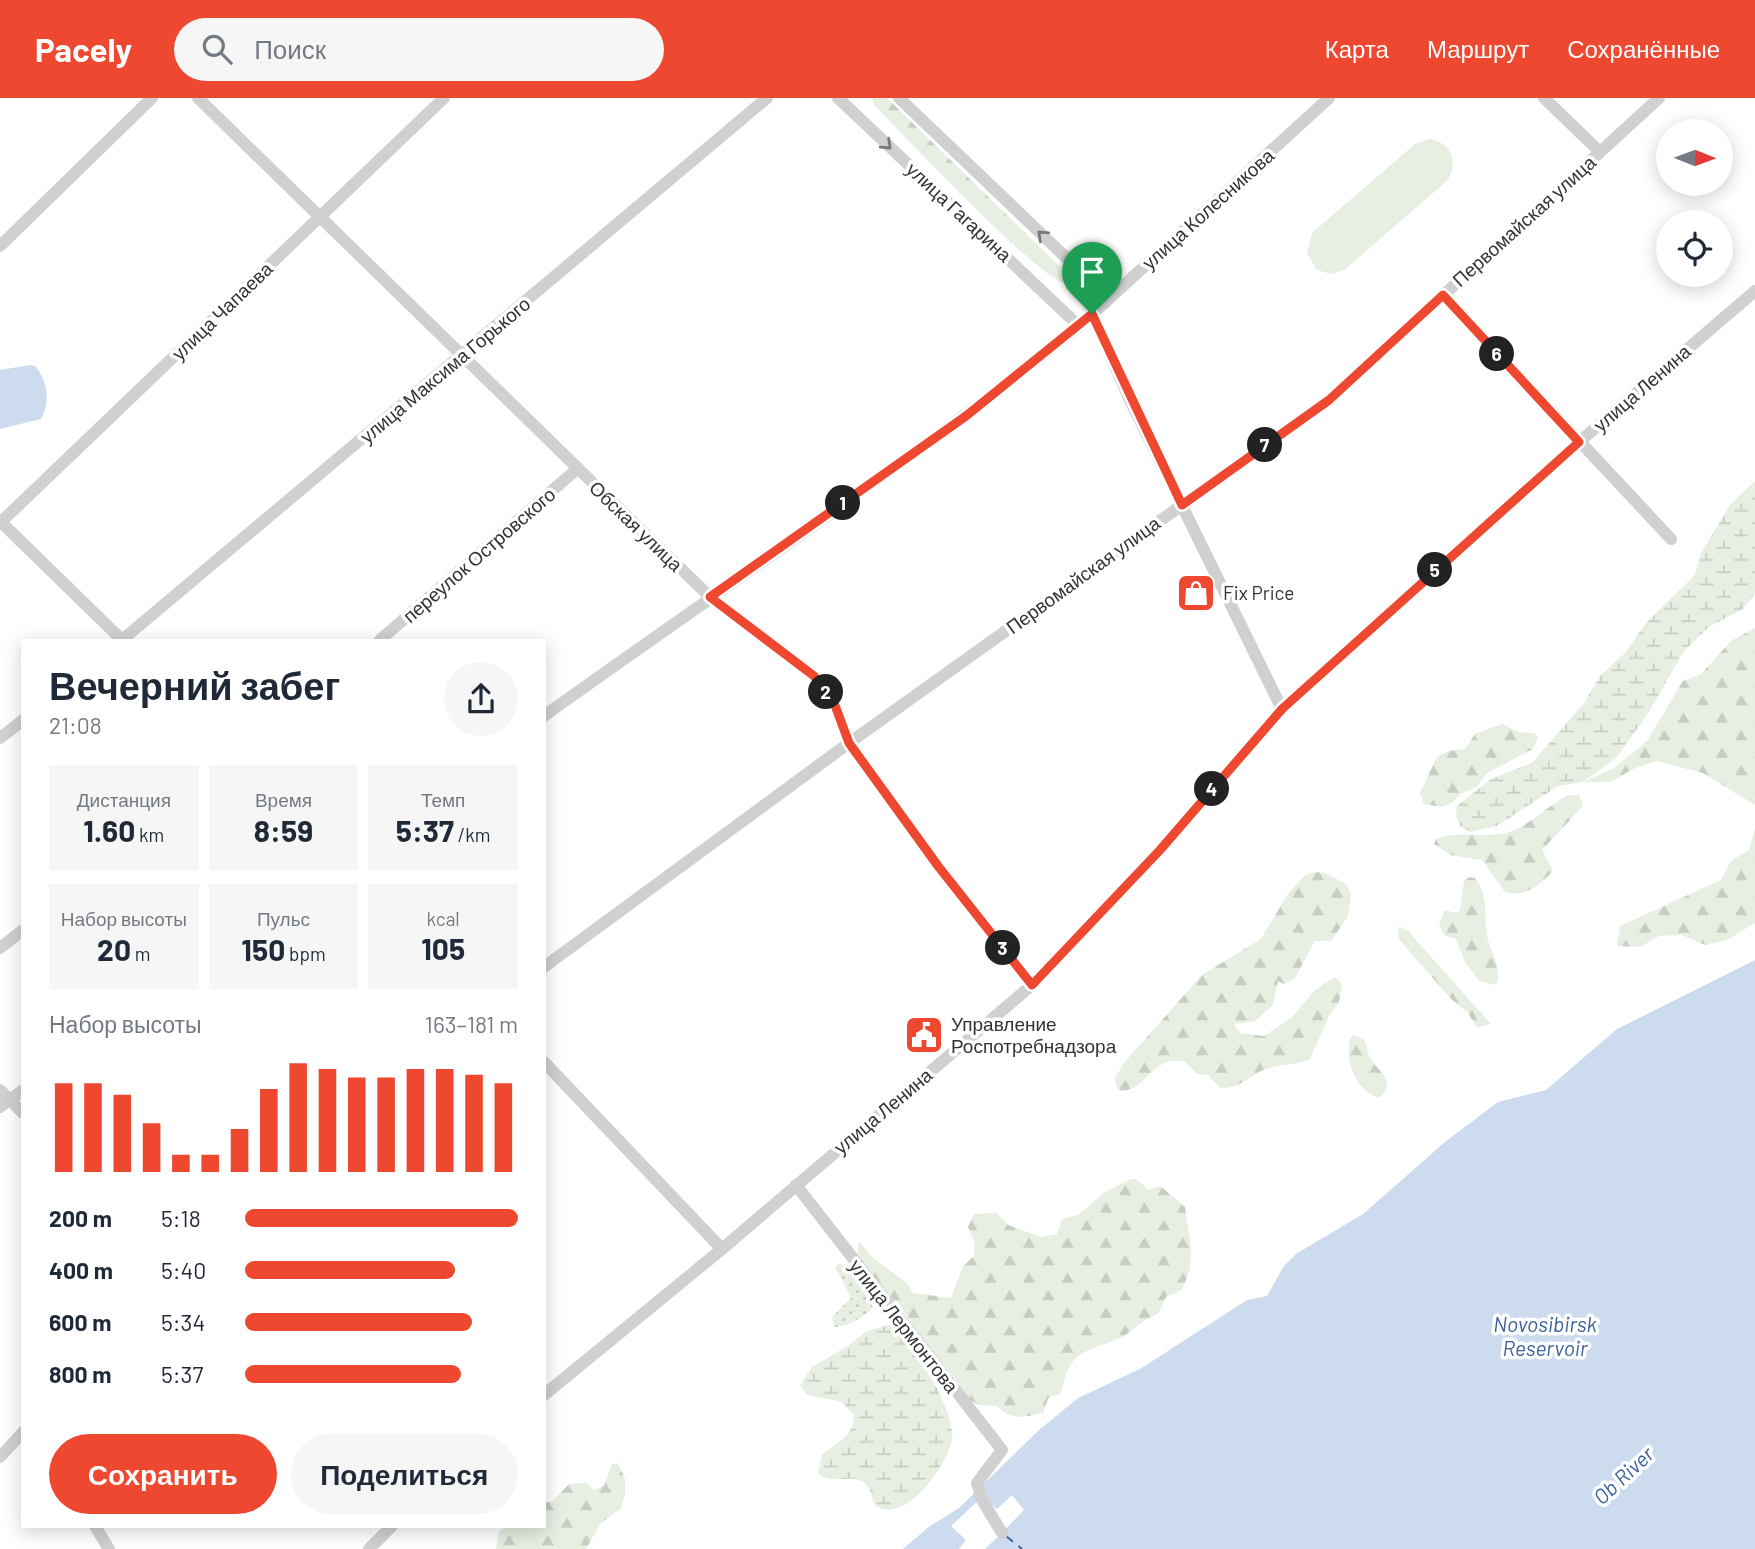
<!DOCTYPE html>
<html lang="ru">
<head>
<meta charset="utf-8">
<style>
  body { margin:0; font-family:Barlow,sans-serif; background:#f6f6f7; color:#1f2937; height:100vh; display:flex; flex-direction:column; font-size:26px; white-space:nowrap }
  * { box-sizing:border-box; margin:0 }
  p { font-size:23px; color:#747a83 }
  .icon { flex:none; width:38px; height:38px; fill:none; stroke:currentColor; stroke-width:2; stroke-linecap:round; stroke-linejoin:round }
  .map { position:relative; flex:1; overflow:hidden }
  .panel { position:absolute; left:21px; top:541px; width:525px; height:889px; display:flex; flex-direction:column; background:#fff; border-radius:0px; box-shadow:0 4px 18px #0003 }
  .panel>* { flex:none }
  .needle { width:46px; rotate:91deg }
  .controls { position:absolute; left:1656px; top:21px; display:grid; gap:14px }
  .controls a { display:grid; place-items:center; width:77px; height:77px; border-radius:50%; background:#fff; box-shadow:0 4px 18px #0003; font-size:35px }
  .pin { position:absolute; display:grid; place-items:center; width:60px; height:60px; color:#fff; margin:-72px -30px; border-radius:50% 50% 50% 0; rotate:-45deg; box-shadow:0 0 7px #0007 }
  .pin .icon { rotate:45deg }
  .km { position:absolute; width:35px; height:35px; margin:-18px; border-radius:50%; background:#222; color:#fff; font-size:19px; line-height:35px; text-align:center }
  .round { display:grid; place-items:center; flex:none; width:74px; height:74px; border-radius:37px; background:#f6f6f7 }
  .summary { display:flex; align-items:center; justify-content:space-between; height:119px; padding:0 28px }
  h1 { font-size:38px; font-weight:700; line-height:52px }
  .metrics { display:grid; grid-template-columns:repeat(3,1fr); gap:10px; height:119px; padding:7px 28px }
  .metrics div { display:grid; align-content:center; border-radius:0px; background:#f6f6f7; text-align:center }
  .metrics b { font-size:30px; font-weight:700 }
  .metrics small { font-size:19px; font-weight:400 }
  .metrics p { font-size:19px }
  .chart { height:196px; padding:14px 28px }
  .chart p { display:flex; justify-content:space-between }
  .chart svg { width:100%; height:126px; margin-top:7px; stroke:#ee4830; stroke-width:6 }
  .button { display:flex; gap:14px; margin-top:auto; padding:14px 28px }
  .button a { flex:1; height:80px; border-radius:42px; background:#ee4830; color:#fff; font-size:28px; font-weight:700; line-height:80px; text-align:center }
  .button a+a { background:#f6f6f7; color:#1f2937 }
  ul { padding:0 28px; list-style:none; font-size:23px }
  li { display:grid; grid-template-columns:112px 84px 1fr; align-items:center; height:52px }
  li i { height:18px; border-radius:9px; background:#ee4830 }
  header { display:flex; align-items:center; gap:42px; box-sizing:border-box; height:98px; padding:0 35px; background:#ee4830; color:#fff }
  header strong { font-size:33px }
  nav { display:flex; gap:38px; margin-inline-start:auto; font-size:24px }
  .search { width:490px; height:63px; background:#f6f6f7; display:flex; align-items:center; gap:18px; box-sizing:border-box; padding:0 24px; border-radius:38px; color:#747a83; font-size:26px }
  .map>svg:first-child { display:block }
  .grass { fill:url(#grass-dots) }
  .forest { fill:url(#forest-firs) }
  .wetland { fill:url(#wetland-marsh) }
  .pitch { fill:#e6efe1 }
  .water { fill:#cddbef }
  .pier { fill:#fff }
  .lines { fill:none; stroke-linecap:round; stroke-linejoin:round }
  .ferry { stroke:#3b629b; stroke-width:2; stroke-dasharray:9 7; stroke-linecap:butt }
  .minor { stroke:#d0d0d0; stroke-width:12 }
  .oneway { stroke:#7a7a7a }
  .route-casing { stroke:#fff; stroke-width:14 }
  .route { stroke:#ee4830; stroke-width:9 }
  .labels { text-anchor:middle; stroke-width:7; stroke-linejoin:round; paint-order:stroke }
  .street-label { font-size:19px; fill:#333; stroke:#fff }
  .poi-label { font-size:19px; fill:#333; stroke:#fff; text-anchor:start }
  .water-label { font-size:21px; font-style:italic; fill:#3b629b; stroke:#fff }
</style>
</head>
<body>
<header>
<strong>Pacely</strong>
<div class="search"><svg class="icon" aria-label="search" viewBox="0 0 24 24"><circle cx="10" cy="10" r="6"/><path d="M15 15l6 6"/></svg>Поиск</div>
<nav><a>Карта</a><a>Маршрут</a><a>Сохранённые</a></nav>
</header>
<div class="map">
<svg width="1755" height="1451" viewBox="0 0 1755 1451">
  <defs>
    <pattern id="grass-dots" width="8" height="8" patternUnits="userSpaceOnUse" patternTransform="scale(1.75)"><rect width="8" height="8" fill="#e6efe1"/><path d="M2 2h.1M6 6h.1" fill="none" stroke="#c6cdc2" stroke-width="1.8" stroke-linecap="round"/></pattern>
    <pattern id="forest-firs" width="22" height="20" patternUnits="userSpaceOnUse" patternTransform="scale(1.75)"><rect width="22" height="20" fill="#e6efe1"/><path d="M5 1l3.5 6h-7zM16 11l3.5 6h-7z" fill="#c6cdc2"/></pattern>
    <pattern id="wetland-marsh" width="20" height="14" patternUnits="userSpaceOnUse" patternTransform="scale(1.75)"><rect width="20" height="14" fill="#e6efe1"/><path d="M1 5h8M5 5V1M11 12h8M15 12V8" fill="none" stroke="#c6cdc2"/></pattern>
  </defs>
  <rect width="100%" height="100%" fill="#fff"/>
  <!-- grass -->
  <path class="grass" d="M839,1165l11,8 23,36c-8,10 -26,20 -39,20l-2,-10 19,-19 -15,-30z"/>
  <!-- forest -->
  <g class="forest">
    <path d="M872,0h15l173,169 6,12 -1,4c-27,-5 -161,-148 -190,-177z"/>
    <path d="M1755,530v177l-52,-32 -47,-12 -23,8 -22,13h-28l31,-14 33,-27 36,-60 18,-7 30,-33z"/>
    <path d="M1502,626l16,8 16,1 4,5 -5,11 -46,24 -11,14 -16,7 -7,8 -11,5 -18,-3 -4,-11 17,-36 11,-6 17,-2 10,-15z"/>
    <path d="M1568,697h11l4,11 -41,44 11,21c-14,14 -27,27 -48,21l-23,-32 -32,-5 -16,-11 2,-5c21,-8 44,-2 65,-5 22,-2 47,-29 67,-39z"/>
    <path d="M1755,730v95l-28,17 -22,5 -23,-10 -23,1 -19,11 -23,-1 3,-20 101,-46 10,-19 18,-11z"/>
    <path d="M1314,774l11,1 21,11 5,10 -3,22 -17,25h-16l-20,37 -11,6 -6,-3 -5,24 -18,16 -21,3 6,9 24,3 28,-19 23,-27 20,-13 7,7 -3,18 -10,14 -19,43c-14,6 -30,5 -44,10 -19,7 -24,20 -46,19l-12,-13 -11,-1 -12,-12c-34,-8 -36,28 -64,29l-4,-3 -2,-10 9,-15 78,-88 59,-36 27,-45 16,-18z"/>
    <path d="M1469,779l6,1c15,21 8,36 12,58 3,16 16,32 9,49l-17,-4 -14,-19 -9,-23 -12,-4 -5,-11 6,-14 11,3 4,-3 4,-29z"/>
    <path d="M1399,828l9,5 83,93 -14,4 -9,-15 -17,-14 -53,-61z"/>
    <path d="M1354,937l10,5c4,6 3,15 8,21 8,11 26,22 7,37 -24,-8 -34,-37 -29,-60z"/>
    <path d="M1131,1081h5l13,11 11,-4 25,21 6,40 -1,22 -8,21 -16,7 -8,17c-13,4 -20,12 -31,20 -15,10 -45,13 -56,30 -7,10 -7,20 -11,30l-11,3 -6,16c-18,4 -33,8 -46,-7l-19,-1 -9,-6 -17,-25 -33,-34 -11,-23 -51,-60 2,-16 14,17 34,25 6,10 38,5 12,-32 11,-10 1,-12 -7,-17 6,-13 23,-1 11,12 33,12 16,-3 5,-15 16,-4 27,-23z"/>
    <path d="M618,1365l7,16v16l-5,14 -19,14 -15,26h-90l3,-18 10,-5h35v-23l9,-2 16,-17 17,-1 8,7 10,-4 8,-22z"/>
  </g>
  <!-- wetland -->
  <g class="wetland">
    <path d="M1755,383v113l-12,15 -34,18 -25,24 -37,64 -31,43 -33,24 -25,4 -61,40 -27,6 -10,-6 -4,-10 1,-10 34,-27 41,-16 52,-60 17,-28 24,-22 21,-30 49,-48 6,-22 29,-48z"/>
    <path d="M889,1227c23,15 68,87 63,115 -5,25 -46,85 -76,66 -5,-6 -4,-15 -9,-21 -12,-14 -36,2 -49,-12l4,-18c15,-13 32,-18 32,-40l-12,-13 -35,-7 -7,-10 12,-18 36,-21 19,-15z"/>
  </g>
  <!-- pitch -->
  <path class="pitch" d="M1429,41c22,3 30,23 18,42l-103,89 -13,4 -14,-4 -10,-17 5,-20 103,-89z"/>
  <!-- water -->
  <g class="water">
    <path d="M30,267l5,1c12,14 16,36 6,53l-41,10v-59z"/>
    <path d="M1755,862v589h-852l27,-23 29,-18 80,-78 39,-32 62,-29 107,-69 20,-4 17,-30 12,-12 67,-40 82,-72 53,-40 48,-12 71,-61z"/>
  </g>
  <!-- pier -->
  <path class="pier" d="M1012,1397l12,15 -22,23 -17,16h-26l7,-9 -15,-14 31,-29 15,12z"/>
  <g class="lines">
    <!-- ferry -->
    <path class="ferry" d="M1006,1438l16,13"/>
    <!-- minor -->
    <g class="minor">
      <path d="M198,0l512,499 104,79 19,24 16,43 89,123 94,119"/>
      <path d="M838,0l241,228"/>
      <path d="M899,0l178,170 28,35"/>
      <path d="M1544,0l56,54"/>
      <path d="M0,148l152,-148"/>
      <path d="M1443,197l228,244"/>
      <path d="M1092,216l37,84 153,311"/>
      <path d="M0,423l122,119 645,-542"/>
      <path d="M0,425l444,-425"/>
      <path d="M380,542l197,-171"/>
      <path d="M544,618c180,-129 364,-251 535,-390l250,-228"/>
      <path d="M0,640l23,-18"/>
      <path d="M0,850l23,-18"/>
      <path d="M544,869l305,-224 480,-343 330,-302"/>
      <path d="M544,964l178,187"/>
      <path d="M0,992l23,23"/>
      <path d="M0,1009l23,-17"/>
      <path d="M796,1087l206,265 -25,33 5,17 20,33"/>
      <path d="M544,1297l178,-146 310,-264 128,-135 122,-141 297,-267 176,-151"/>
      <path d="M0,1359l23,-25"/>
      <path d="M95,1428l14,23"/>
      <path d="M369,1451l23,-23"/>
    </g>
  </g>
  <!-- one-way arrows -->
  <defs><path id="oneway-chevron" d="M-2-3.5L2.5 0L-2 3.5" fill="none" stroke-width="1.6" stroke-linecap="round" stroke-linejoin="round" transform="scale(1.75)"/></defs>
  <g class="oneway">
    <use href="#oneway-chevron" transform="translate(887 47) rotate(43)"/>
    <use href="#oneway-chevron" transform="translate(1042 137) rotate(-137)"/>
  </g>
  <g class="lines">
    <defs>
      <path id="route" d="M1443,197l136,147 -297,267 -122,141 -128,135 -94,-119 -89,-123 -16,-43 -19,-24 -104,-79 256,-181 126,-102 90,191 147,-105z"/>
    </defs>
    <!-- route casing -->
    <use href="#route" class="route-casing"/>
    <!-- route -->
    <use href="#route" class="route"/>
  </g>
  <!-- icons -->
  <defs>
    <symbol id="shop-square" viewBox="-11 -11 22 22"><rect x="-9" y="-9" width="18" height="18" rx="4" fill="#ee4830" stroke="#fff"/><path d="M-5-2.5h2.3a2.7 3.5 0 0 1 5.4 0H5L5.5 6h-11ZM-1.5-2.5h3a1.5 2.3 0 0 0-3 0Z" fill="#fff"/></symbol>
    <symbol id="civic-square" viewBox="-11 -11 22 22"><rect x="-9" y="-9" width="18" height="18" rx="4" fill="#ee4830" stroke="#fff"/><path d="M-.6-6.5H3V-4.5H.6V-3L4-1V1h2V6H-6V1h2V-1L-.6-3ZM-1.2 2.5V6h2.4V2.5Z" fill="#fff"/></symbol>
  </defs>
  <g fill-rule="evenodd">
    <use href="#shop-square" x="1174" y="473" width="44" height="44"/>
    <use href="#civic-square" x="902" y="915" width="44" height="44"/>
  </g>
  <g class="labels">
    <!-- street labels -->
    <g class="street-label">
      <text transform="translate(1208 111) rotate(-42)" y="7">улица Колесникова</text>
      <text transform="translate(959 114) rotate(43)" y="7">улица Гагарина</text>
      <text transform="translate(1524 123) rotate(-42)" y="7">Первомайская улица</text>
      <text transform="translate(222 213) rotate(-44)" y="7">улица Чапаева</text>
      <text transform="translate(445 272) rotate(-40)" y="7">улица Максима Горького</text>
      <text transform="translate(1642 290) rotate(-41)" y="7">улица Ленина</text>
      <text transform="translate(636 428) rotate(44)" y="7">Обская улица</text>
      <text transform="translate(479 457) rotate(-41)" y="7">переулок Островского</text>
      <text transform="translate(1083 477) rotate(-36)" y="7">Первомайская улица</text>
      <text transform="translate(883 1013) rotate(-40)" y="7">улица Ленина</text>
      <text transform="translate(904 1228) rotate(52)" y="7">улица Лермонтова</text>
    </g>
    <!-- poi labels -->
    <g class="poi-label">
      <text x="1223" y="502">Fix Price</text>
      <text x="951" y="933">Управление<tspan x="951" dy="22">Роспотребнадзора</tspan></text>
    </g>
    <!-- water labels -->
    <g class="water-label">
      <text x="1545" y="1234">Novosibirsk<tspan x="1545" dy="24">Reservoir</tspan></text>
      <text transform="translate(1624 1378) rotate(-43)" y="7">Ob River</text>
    </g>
  </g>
</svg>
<div class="controls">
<a><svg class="needle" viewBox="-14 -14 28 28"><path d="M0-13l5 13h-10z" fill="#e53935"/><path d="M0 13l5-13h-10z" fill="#747a83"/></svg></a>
<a><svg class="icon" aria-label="locate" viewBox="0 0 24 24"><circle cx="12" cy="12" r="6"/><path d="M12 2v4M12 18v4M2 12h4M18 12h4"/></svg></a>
</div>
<div class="pin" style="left:1092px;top:216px;background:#1e9e55"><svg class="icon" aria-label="arrive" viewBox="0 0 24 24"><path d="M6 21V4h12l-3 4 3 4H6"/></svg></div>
<b class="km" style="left:843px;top:405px">1</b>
<b class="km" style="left:826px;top:594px">2</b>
<b class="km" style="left:1003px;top:850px">3</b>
<b class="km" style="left:1212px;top:691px">4</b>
<b class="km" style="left:1435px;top:472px">5</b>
<b class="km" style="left:1497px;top:256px">6</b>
<b class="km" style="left:1265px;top:347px">7</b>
<section class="panel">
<div class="summary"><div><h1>Вечерний забег</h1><p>21:08</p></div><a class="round"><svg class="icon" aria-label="share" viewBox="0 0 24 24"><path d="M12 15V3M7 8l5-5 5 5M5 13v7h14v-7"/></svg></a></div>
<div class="metrics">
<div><p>Дистанция</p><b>1.60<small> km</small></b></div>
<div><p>Время</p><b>8:59</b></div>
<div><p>Темп</p><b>5:37<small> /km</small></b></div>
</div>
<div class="metrics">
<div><p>Набор высоты</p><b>20<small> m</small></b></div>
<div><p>Пульс</p><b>150<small> bpm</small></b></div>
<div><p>kcal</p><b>105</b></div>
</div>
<div class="chart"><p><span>Набор высоты</span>163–181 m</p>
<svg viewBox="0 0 160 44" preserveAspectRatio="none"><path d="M5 44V13M15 44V13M25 44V17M35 44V27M45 44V38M55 44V38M65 44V29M75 44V15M85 44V6M95 44V8M105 44V11M115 44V11M125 44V8M135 44V8M145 44V10M155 44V13"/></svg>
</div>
<ul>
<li><b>200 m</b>5:18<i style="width:100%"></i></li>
<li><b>400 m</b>5:40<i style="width:77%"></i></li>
<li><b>600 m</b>5:34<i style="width:83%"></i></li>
<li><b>800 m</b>5:37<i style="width:79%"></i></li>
</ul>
<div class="button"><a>Сохранить</a><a>Поделиться</a></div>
</section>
</div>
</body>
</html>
